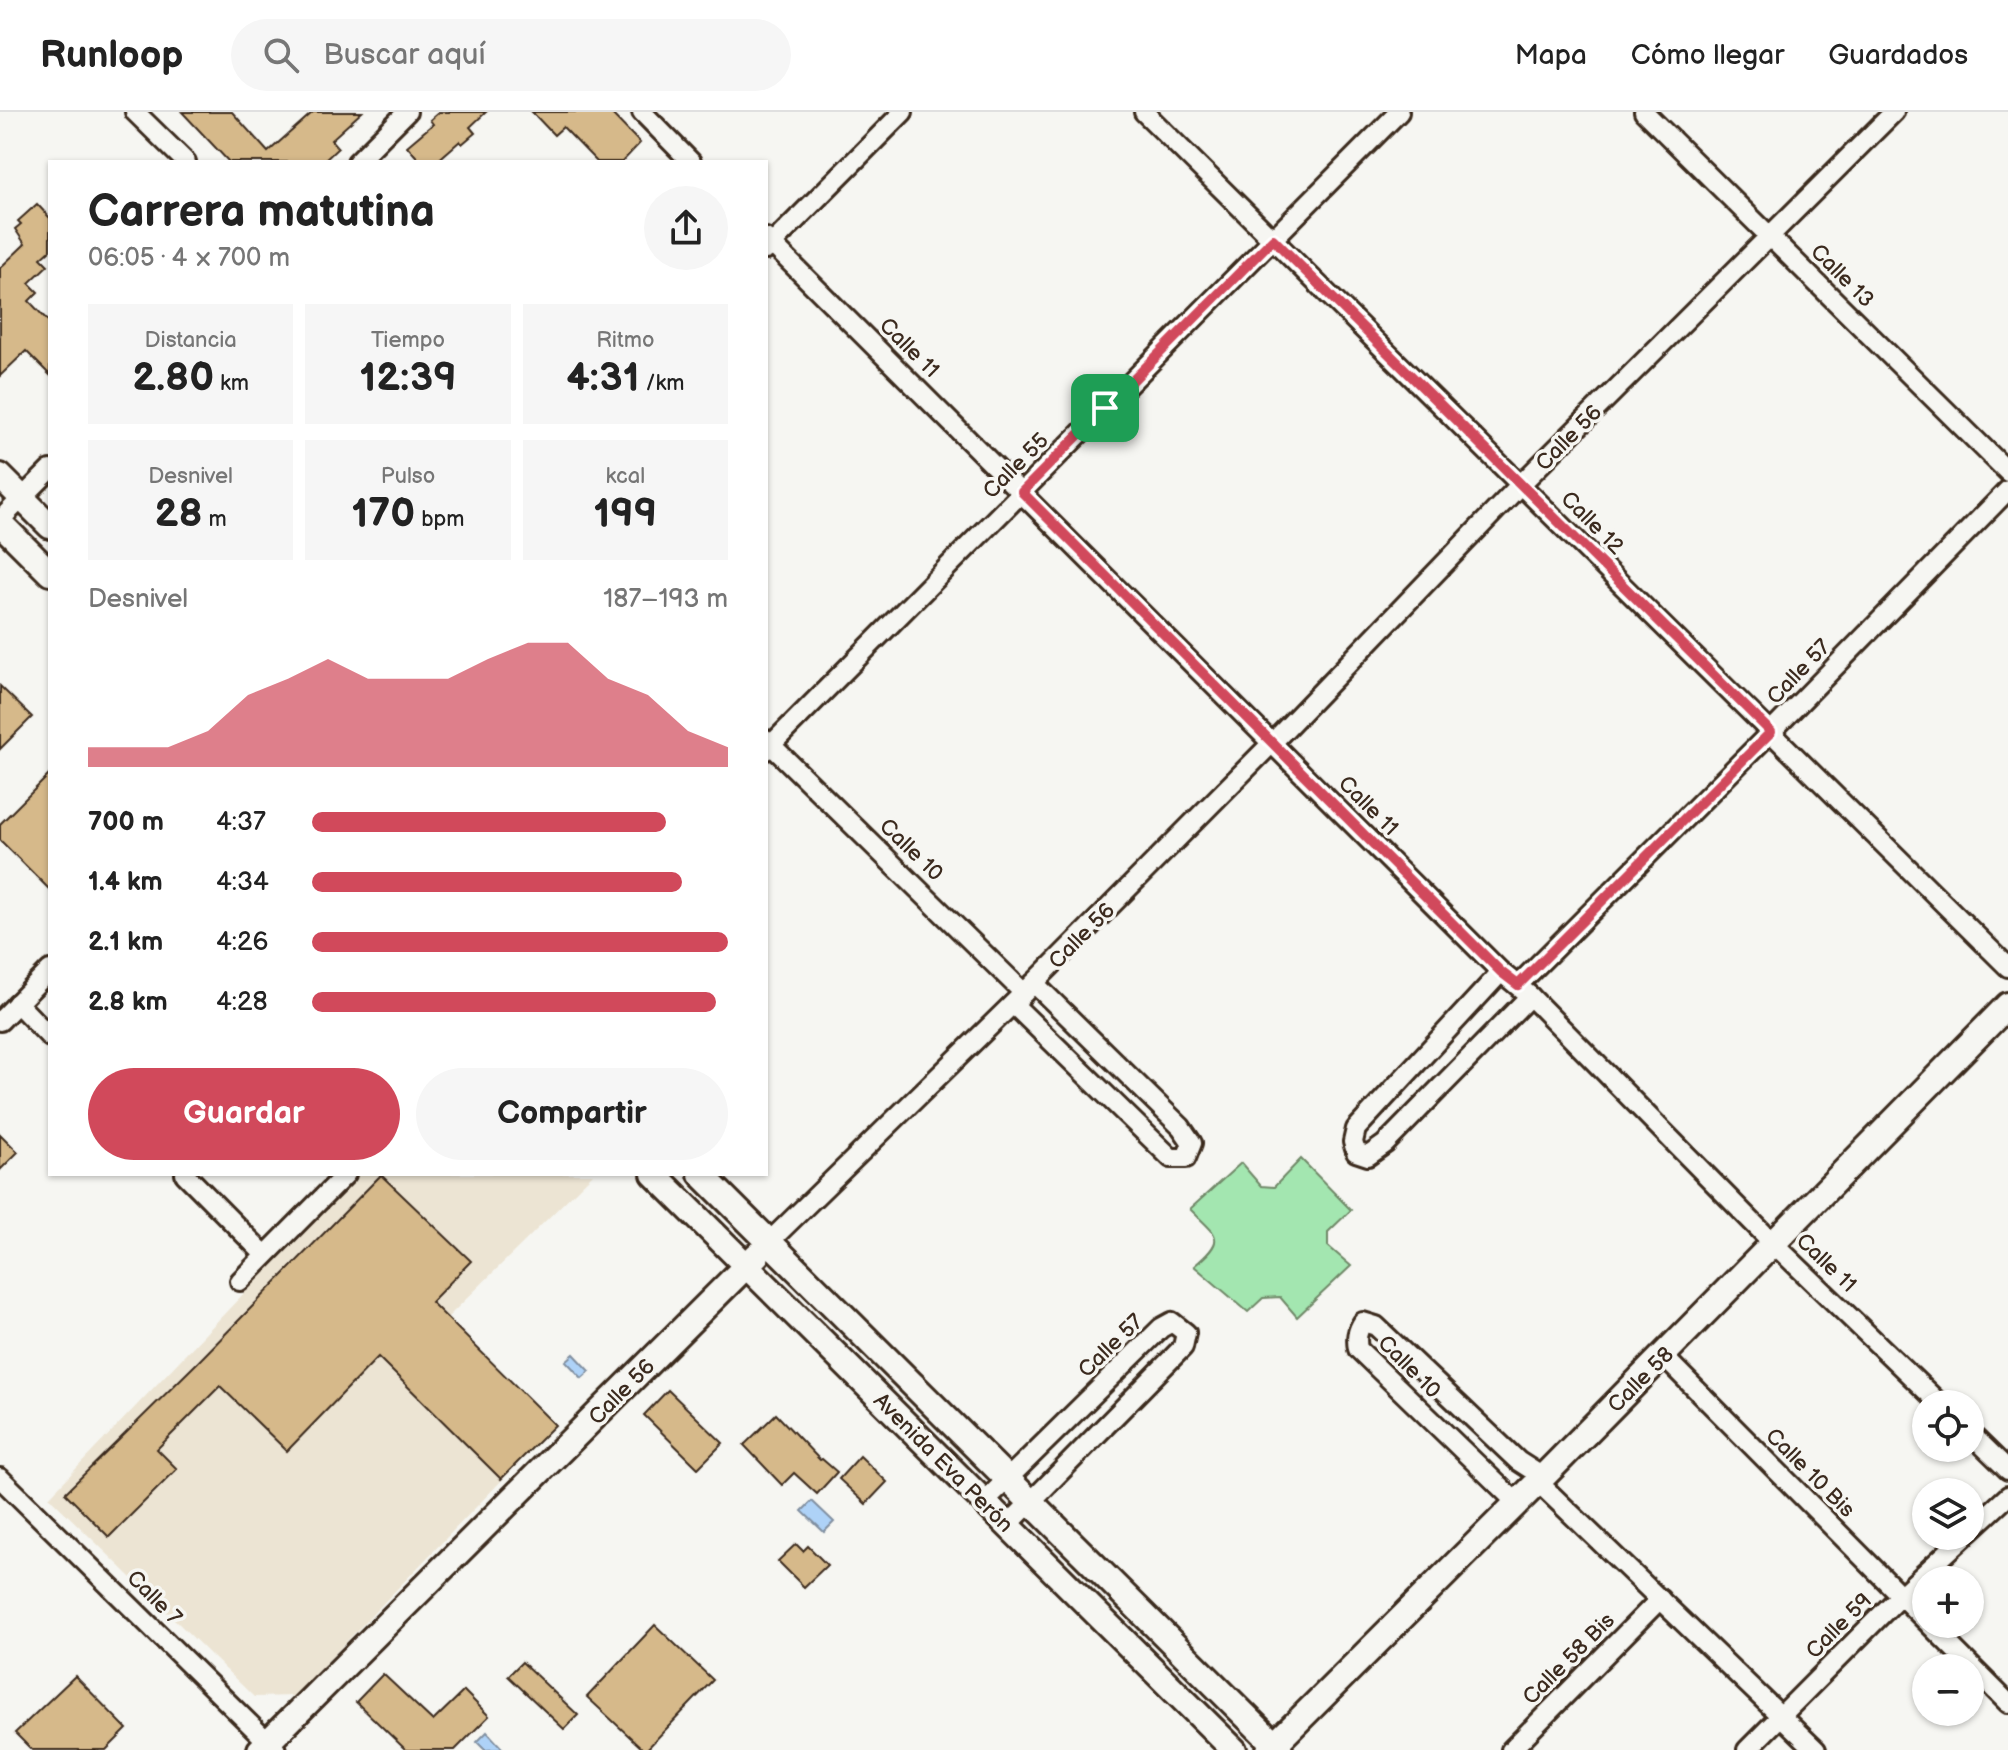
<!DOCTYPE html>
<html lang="es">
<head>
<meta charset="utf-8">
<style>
  body { margin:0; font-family:"Balsamiq Sans",sans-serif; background:#f6f6f6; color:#222; height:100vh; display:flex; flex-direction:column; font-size:30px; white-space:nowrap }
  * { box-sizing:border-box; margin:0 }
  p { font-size:26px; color:#767676 }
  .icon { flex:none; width:44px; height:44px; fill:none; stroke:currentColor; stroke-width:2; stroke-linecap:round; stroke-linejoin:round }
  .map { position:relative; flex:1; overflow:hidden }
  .drawer { position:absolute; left:48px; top:48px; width:720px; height:1016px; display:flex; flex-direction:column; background:#fff; border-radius:0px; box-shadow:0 2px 6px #0004 }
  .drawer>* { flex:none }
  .buttons { position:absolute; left:1912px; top:1278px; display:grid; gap:16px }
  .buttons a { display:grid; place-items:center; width:72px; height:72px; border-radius:50%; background:#fff; box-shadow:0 2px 6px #0004; font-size:40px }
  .pin { position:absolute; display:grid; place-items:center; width:68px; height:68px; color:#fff; margin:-34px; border-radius:16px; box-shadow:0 4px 12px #0006 }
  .round { display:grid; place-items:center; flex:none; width:84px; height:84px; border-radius:42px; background:#f6f6f6 }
  .head { display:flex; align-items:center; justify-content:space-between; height:136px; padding:0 40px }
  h1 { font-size:44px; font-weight:800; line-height:60px }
  .metrics { display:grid; grid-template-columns:repeat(3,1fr); gap:12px; height:136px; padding:8px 40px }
  .metrics div { display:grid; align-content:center; border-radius:0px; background:#f6f6f6; text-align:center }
  .metrics b { font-size:40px; font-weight:800 }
  .metrics small { font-size:22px; font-weight:400 }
  .metrics p { font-size:22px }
  .chart { height:224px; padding:16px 40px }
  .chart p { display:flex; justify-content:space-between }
  .chart svg { width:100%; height:144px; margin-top:8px; fill:#d1495b; opacity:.7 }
  .primary-button { display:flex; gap:16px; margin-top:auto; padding:16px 40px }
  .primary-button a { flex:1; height:92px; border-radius:48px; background:#d1495b; color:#fff; font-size:32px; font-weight:800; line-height:92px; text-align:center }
  .primary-button a+a { background:#f6f6f6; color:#222 }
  ul { padding:0 40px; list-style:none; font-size:26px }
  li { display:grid; grid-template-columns:128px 96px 1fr; align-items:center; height:60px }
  li i { height:20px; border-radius:10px; background:#d1495b }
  header { display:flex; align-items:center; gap:48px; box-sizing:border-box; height:112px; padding:0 40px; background:#fff; border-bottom:2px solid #e0e0e0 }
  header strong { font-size:38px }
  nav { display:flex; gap:44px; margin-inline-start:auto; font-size:28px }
  .search { width:560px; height:72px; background:#f6f6f6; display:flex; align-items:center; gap:20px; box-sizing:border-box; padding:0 28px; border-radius:44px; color:#767676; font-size:30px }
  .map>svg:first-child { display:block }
  .built { fill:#ece4d3 }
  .green { fill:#a3e6b0; stroke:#6f8867; stroke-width:2 }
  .water { fill:#aed2f7; stroke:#808fa0; stroke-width:2 }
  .building { fill:#d6b98a; stroke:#3b2a1e; stroke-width:2 }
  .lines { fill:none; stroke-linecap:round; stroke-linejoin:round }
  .minor-casing { stroke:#3b2a1e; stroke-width:24 }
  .secondary-casing { stroke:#3b2a1e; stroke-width:30 }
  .minor { stroke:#f6f6f2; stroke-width:18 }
  .secondary { stroke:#f6f6f2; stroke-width:24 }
  .route-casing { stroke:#fff; stroke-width:16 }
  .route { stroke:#d1495b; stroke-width:10 }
  .labels { text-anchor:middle; stroke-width:7; stroke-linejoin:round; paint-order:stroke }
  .street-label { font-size:22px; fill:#3b2a1e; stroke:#f6f6f2 }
</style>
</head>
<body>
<header>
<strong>Runloop</strong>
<div class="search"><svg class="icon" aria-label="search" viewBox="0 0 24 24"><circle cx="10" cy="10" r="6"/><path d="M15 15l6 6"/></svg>Buscar aquí</div>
<nav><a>Mapa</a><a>Cómo llegar</a><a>Guardados</a></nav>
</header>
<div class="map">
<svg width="2008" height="1638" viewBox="0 0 2008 1638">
  <rect width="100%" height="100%" fill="#f6f6f2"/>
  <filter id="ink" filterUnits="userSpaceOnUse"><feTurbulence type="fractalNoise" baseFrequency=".0125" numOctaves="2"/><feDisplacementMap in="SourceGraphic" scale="16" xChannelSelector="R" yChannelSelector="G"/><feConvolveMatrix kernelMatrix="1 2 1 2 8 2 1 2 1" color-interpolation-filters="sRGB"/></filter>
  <g filter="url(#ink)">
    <!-- built -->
    <path class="built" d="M358,1062h235l-146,144 108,107 -261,271 -40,1 -205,-200z"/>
    <!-- green -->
    <path class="green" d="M1301,1047l50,51 -23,22v14l23,20 -54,51 -17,-20 -17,1 -15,14 -54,-46c34,-28 23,-30 -4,-57l51,-46 20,23 13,1z"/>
    <!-- water -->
    <g class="water">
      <path d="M574,1242l16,17 -8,7 -16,-17z"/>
      <path d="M812,1389l22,21 -10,10 -22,-21z"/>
      <path d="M487,1620l16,17 -18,1 -8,-8z"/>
    </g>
    <!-- building -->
    <g class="building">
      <path d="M182,0h50l36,40 45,-40h49l-31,28 7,8 -15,14h-94z"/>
      <path d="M439,0h47l-16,15 5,6 -13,11 -2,-3 -24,21h-15l-14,-16 26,-22 -3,-4z"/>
      <path d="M532,0h78l30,31 -18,19h-25l-34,-35 -9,8z"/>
      <path d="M37,92l13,14v32l-9,8 7,7 -19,18 9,9 -9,9 21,22v52l-24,-24 -26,25v-108l25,-24 -10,-15 6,-5 -3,-3z"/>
      <path d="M0,574l32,31 -32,32z"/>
      <path d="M50,662v116l-50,-50v-16z"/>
      <path d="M0,1022l18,18 -18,18z"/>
      <path d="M381,1063l90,86 -40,41 124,123 -54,54 -123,-122 -91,94 -67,-65 -63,63 20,20 -68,68 -44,-44 132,-130z"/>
      <path d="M668,1278l55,53 -25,25 -54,-53z"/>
      <path d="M776,1302l44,46 2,-1 15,13 -20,22 -23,-21 -12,12 -38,-40z"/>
      <path d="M860,1344l27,26 -21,22 -27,-25z"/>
      <path d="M796,1432l7,7 5,-5 19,19 -23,22 -26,-26z"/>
      <path d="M655,1513l58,55 -67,70h-2l-57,-53z"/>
      <path d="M522,1550l56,53 -14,14 -56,-53z"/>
      <path d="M383,1562l50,47 31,-30 25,25 -34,34h-49l-50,-48z"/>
      <path d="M75,1564l52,53 -21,21h-74l-17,-17z"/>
    </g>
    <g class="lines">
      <defs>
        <g id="minor">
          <path d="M135,0l51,50"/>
          <path d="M642,0l49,50"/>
          <path d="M1144,0l864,855"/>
          <path d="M1644,0l364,360"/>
          <path d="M357,50l50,-50"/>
          <path d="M766,126l735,734 29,24 244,248 166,160"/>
          <path d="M766,138l137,-138"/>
          <path d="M0,408l50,-50"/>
          <path d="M766,628l258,253"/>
          <path d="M766,638l633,-638"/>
          <path d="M1501,860l-145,157 -3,13 3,10 12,4 17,-12 145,-148"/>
          <path d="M1518,873l253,-253 237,-242"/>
          <path d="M17,891l33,34"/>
          <path d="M1013,892l158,154h15l6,-15 -11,-16 -147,-144"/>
          <path d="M0,909l50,-51"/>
          <path d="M185,1062l80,81"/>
          <path d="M769,1130l265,-259 238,-240 249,-259 373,-372"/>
          <path d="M240,1169l106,-107"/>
          <path d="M1663,1244l263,265"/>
          <path d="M1970,1321l38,37"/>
          <path d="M0,1366l276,272"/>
          <path d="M1538,1370l278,268"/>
          <path d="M984,1390l177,-174 11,-6 14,11 -3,14 -175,178"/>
          <path d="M1517,1391l-159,-154c-2,-11 -1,-18 5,-27l13,4 142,135 25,16"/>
          <path d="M1970,1419l38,-35"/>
          <path d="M1929,1512l79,79"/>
          <path d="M1511,1638l149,-151"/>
          <path d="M1747,1638l153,-154 65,-60"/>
        </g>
        <g id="secondary">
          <path d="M0,364l50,50"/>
          <path d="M0,411l50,50"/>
          <path d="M654,1062l580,576"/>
          <path d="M701,1062l579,576"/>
          <path d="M260,1638l497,-495"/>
          <path d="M1269,1638l274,-273 465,-472"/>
        </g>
      </defs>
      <!-- minor casing -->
      <use href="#minor" class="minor-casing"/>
      <!-- secondary casing -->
      <use href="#secondary" class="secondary-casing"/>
      <!-- minor -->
      <use href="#minor" class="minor"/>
      <!-- secondary -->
      <use href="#secondary" class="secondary"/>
    </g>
  </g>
  <g class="lines" filter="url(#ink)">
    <defs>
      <path id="route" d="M1273,127l498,493 -253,253 -17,-13 -479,-480z"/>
    </defs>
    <!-- route casing -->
    <use href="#route" class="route-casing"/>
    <!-- route -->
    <use href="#route" class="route"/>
  </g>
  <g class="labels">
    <!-- street labels -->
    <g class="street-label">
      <text transform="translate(1843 163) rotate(45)" y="8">Calle 13</text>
      <text transform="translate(910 235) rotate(45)" y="8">Calle 11</text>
      <text transform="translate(1568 325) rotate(-45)" y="8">Calle 56</text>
      <text transform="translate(1015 353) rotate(-45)" y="8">Calle 55</text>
      <text transform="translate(1593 410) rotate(45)" y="8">Calle 12</text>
      <text transform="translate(1798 559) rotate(-46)" y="8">Calle 57</text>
      <text transform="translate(1369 693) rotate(45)" y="8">Calle 11</text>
      <text transform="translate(912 737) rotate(44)" y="8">Calle 10</text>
      <text transform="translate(1081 823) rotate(-45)" y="8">Calle 56</text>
      <text transform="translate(1827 1150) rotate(44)" y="8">Calle 11</text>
      <text transform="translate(1110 1233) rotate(-44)" y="8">Calle 57</text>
      <text transform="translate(1410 1254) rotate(45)" y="8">Calle 10</text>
      <text transform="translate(1640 1267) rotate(-45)" y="8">Calle 58</text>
      <text transform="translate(621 1279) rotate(-45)" y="8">Calle 56</text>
      <text transform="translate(944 1350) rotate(45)" y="8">Avenida Eva Perón</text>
      <text transform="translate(1811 1360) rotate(45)" y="8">Calle 10 Bis</text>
      <text transform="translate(155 1485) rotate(45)" y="8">Calle 7</text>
      <text transform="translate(1838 1513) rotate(-45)" y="8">Calle 59</text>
      <text transform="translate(1568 1546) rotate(-45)" y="8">Calle 58 Bis</text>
    </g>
  </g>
</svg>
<div class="buttons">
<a><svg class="icon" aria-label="locate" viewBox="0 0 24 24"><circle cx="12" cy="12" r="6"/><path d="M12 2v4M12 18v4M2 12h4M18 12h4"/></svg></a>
<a><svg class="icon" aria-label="layers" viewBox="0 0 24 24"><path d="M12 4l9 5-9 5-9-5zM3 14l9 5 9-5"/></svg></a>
<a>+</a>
<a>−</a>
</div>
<div class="pin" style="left:1105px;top:296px;background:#1e9e55"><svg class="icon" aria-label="arrive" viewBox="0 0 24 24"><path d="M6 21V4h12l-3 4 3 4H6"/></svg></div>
<section class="drawer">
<div class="head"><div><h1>Carrera matutina</h1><p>06:05 · 4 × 700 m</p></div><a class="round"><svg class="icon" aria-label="share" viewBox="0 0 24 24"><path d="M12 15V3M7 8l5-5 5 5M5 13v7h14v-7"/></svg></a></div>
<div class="metrics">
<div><p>Distancia</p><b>2.80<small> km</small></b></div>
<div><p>Tiempo</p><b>12:39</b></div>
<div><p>Ritmo</p><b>4:31<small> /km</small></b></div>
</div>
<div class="metrics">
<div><p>Desnivel</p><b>28<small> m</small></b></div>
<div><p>Pulso</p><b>170<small> bpm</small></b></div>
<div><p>kcal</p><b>199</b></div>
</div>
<div class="chart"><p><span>Desnivel</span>187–193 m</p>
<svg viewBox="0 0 160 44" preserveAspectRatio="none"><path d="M0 44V38L10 38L20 38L30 33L40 22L50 17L60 11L70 17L80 17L90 17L100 11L110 6L120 6L130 17L140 22L150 33L160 38V44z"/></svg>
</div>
<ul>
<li><b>700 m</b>4:37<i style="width:85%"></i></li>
<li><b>1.4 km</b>4:34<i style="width:89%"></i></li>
<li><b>2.1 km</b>4:26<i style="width:100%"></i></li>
<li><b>2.8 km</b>4:28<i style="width:97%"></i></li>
</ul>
<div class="primary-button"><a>Guardar</a><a>Compartir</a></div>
</section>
</div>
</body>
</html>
